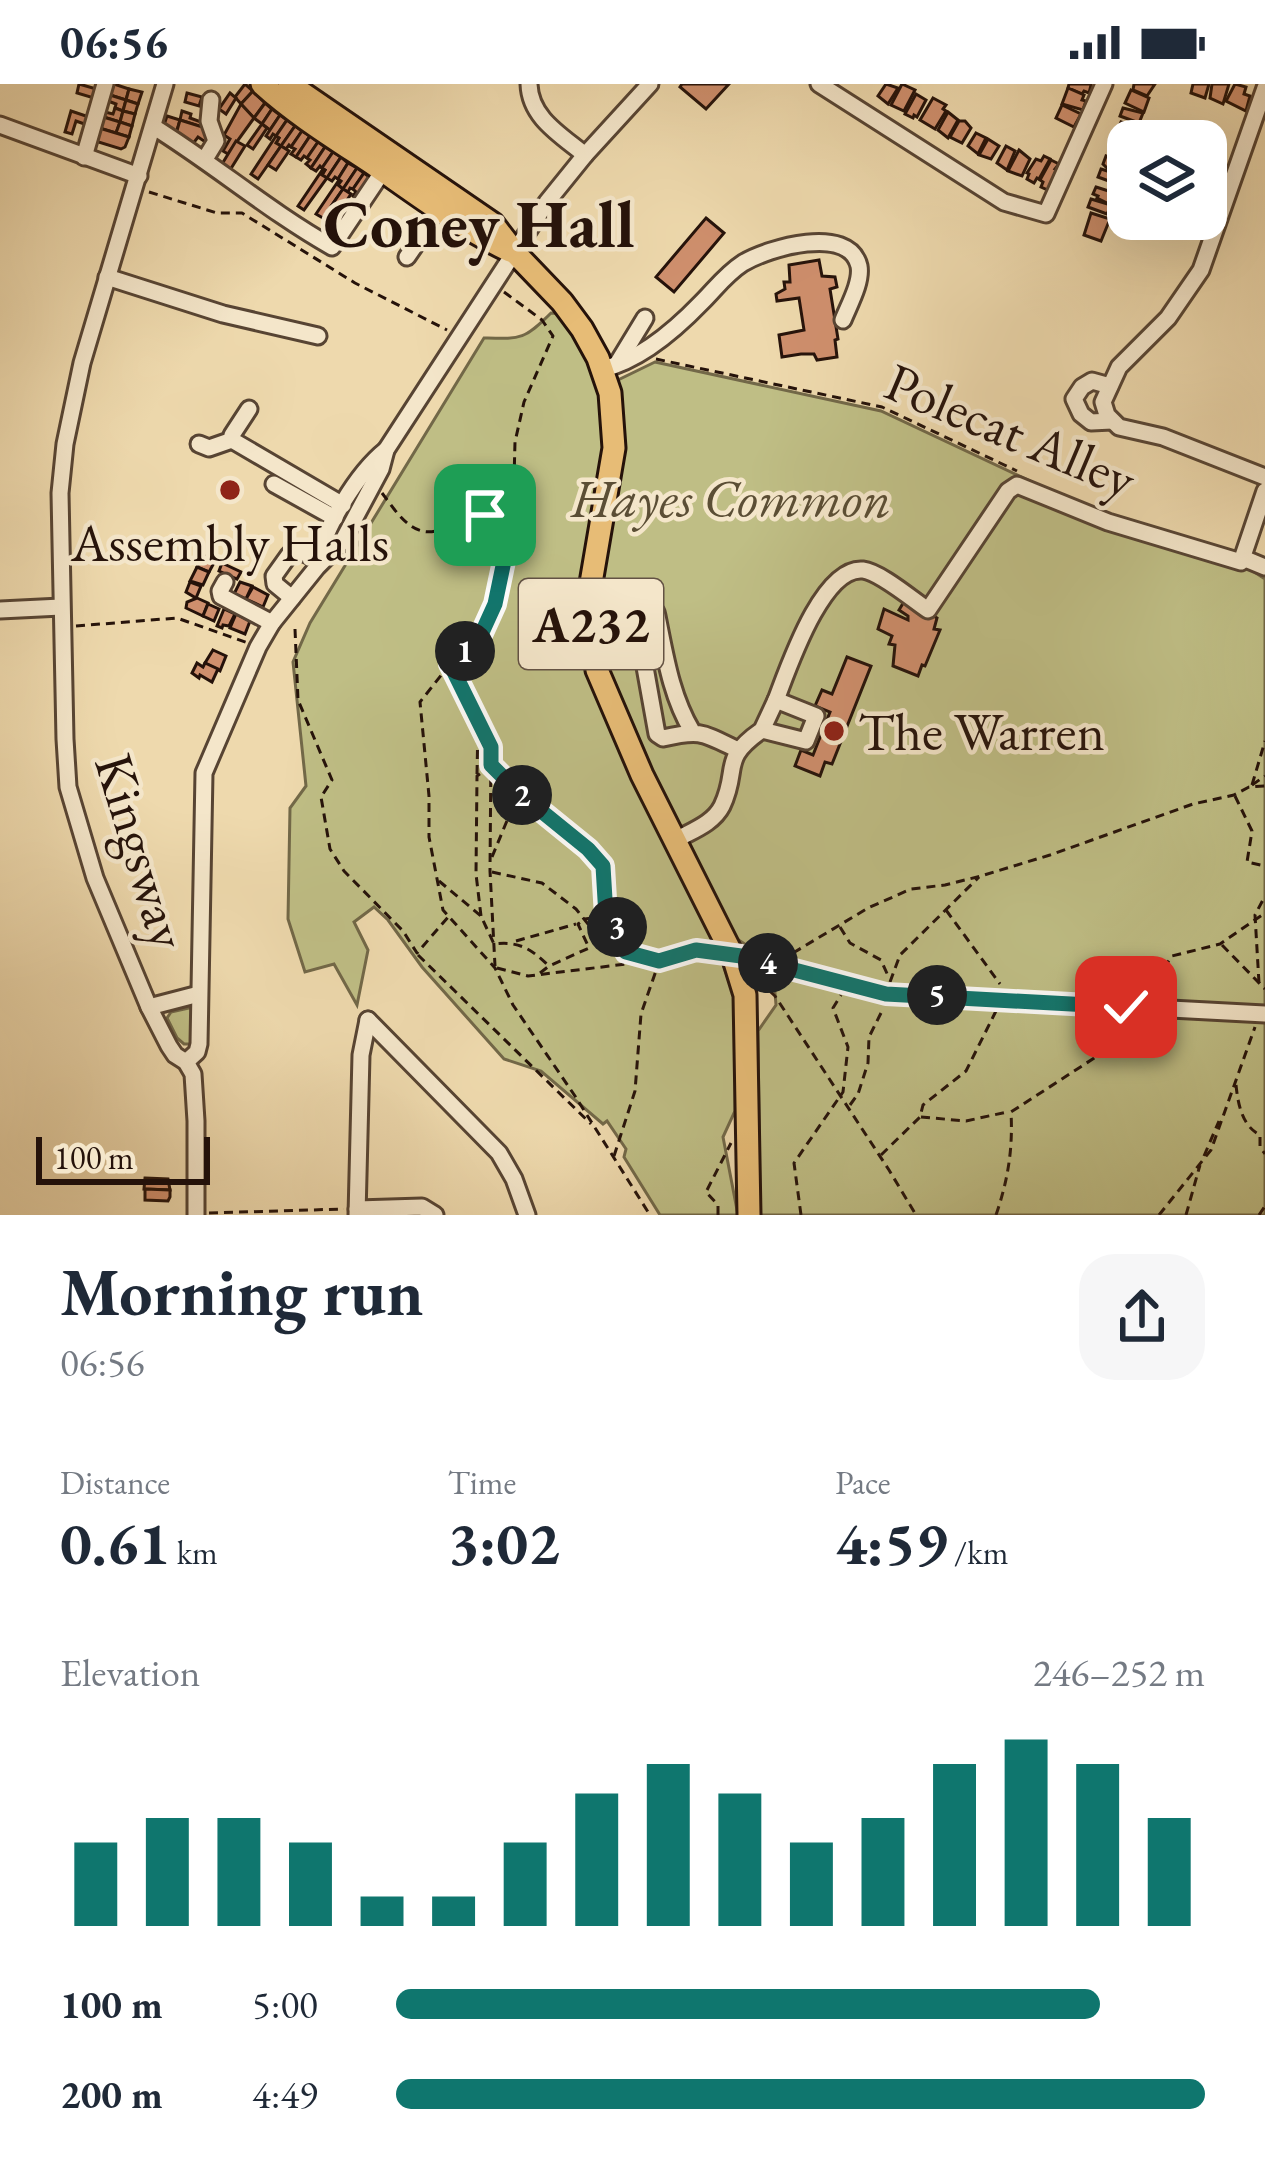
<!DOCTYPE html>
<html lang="en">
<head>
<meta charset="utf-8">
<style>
  body { margin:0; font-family:"EB Garamond",serif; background:#f6f6f7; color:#1f2937; height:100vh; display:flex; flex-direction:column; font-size:45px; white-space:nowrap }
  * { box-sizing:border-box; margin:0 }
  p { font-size:39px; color:#747a83 }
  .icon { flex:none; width:66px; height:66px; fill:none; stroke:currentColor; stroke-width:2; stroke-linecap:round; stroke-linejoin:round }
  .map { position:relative; height:1131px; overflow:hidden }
  .drawer { display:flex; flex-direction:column; background:#fff; flex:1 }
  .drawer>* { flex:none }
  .controls { position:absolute; left:1107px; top:36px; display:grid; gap:24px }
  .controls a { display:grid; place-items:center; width:120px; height:120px; border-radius:24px; background:#fff; box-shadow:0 12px 48px #0002; font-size:60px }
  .scale { position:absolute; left:36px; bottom:30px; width:174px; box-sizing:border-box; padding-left:12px; border:6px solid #25120a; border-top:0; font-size:33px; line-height:42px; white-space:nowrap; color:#25120a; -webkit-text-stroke:9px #f4e6ca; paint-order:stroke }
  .pin { position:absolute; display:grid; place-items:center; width:102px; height:102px; color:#fff; margin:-51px; border-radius:24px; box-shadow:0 6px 18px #0006 }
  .km { position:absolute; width:60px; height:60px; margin:-30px; border-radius:50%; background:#222; color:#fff; font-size:33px; line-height:60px; text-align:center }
  .round { display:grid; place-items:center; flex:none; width:126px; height:126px; border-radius:36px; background:#f6f6f7 }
  .head { display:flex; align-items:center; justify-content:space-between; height:204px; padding:0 60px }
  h1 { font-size:66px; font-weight:700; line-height:90px }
  .metrics { display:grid; grid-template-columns:repeat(3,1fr); gap:18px; height:204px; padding:12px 60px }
  .metrics div { display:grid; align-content:center }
  .metrics b { font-size:60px; font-weight:700 }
  .metrics small { font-size:33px; font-weight:400 }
  .metrics p { font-size:33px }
  .chart { height:336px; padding:24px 60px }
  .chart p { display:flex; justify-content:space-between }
  .chart svg { width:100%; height:216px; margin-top:12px; stroke:#0f766e; stroke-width:6 }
  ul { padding:0 60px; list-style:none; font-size:39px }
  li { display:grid; grid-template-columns:192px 144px 1fr; align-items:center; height:90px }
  li i { height:30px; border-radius:15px; background:#0f766e }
  .status { display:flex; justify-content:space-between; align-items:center; height:84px; padding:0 60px; background:#fff; direction:ltr }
  .status svg { height:33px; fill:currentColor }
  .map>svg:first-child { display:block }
  .green { fill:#bfbe85; stroke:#726848; stroke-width:3 }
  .building { fill:#cf8f6d; stroke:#25120a; stroke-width:3 }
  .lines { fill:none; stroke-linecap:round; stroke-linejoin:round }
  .minor-casing { stroke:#574433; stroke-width:21 }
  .highway-casing { stroke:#25120a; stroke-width:27 }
  .path { stroke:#25120a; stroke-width:3; stroke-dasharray:9 6; stroke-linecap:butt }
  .minor { stroke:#f4e6ca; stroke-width:15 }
  .highway { stroke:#e7bc76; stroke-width:21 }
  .route-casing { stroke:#fff; stroke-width:24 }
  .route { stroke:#0f766e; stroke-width:15 }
  .poi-dot { fill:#8f2418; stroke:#f4e6ca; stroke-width:4.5 }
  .labels { text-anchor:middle; stroke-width:9; stroke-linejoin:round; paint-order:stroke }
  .shield { fill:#f4e6ca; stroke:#635244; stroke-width:3 }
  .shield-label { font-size:51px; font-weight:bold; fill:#25120a }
  .street-label { font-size:54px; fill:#25120a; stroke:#f4e6ca }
  .park-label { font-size:54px; font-style:italic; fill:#5b4e35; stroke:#f4e6ca }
  .poi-label { font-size:54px; fill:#25120a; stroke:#f4e6ca }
  .district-label { font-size:66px; font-weight:bold; fill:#25120a; stroke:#f4e6ca }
</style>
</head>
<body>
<div class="status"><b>06:56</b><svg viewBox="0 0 49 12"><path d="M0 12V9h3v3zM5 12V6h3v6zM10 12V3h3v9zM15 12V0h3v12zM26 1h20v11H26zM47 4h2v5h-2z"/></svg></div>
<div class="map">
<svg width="1265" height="1131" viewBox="0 0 1265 1131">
  <rect width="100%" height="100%" fill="#eed9ad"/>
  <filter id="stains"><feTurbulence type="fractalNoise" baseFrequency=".00167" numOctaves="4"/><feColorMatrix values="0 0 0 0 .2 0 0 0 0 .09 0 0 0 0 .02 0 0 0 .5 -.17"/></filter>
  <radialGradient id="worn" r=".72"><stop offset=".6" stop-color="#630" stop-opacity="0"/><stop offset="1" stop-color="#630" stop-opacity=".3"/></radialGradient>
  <!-- green -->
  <g class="green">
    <path d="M551,229l11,1 45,70 4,54 -22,233 128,276 19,55 -1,109 -12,26 15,78h-78l-36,-58 2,-8 -19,-28 -4,3 -62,-53 -37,-12 -82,-92 -34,-47 -14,-13 -20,15 14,28 -11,55 -23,-41 -29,8 -17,-53 2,-111 16,-22 -13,-124 17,-39 174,-285c37,1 40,2 67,-25z"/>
    <path d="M655,278l226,49 230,108 131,45 23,15v636h-505l-2,-184 18,-26 -4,-49 -12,-2 -29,-19 -34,-63 -96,-205 -6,-81 21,-205z"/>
    <path d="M190,920h4l-2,40h-8l-7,-6 -10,-20 4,-6 18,-4z"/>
  </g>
  <!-- building -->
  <g class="building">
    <path d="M79,0l21,6 -3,9 -20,-6z"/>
    <path d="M114,0l15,5 -3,11 -16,-5z"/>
    <path d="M245,0l8,7 -12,13 -6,-7z"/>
    <path d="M682,0h47l-23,25 -26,-22z"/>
    <path d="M886,0l12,4 -10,16 -10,-8z"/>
    <path d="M902,0l13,6 -11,21 -13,-6z"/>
    <path d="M1069,0h21l1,1 -2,8 -5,-2 -2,3 -14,-6z"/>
    <path d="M1134,0h21l-8,12 -14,-6z"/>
    <path d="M1193,0h16l-4,14 -14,-5z"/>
    <path d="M1212,0h17l-6,20 -13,-6z"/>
    <path d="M1235,0l11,3 -2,7 6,2 -4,15 -20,-10z"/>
    <path d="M1068,4l16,7 -2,5 4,1 -3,9 -21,-6z"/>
    <path d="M129,5l13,3 -4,12 -12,-4z"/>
    <path d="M1131,6l18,8 -5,14 -19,-9z"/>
    <path d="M253,7l12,12 -11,15 -13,-14z"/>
    <path d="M187,9l15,4 -3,9 -14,-4z"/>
    <path d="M230,9l6,5 -10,16 -7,-5z"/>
    <path d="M916,10l10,6 -9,17 -3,-2 -1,3 -8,-4z"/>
    <path d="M110,11l16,5 -3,11 -8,-3 1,-4 -8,-3z"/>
    <path d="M933,14l13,7 -3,4 3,2 -11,18 -15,-9z"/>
    <path d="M126,16l12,4 -3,10 -12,-3z"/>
    <path d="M265,19l7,6 -10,15 -8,-6z"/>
    <path d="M241,20l13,14 -26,36 -5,-3 7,-12 -6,-4z"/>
    <path d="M1062,21l19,9 -7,13 -18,-9z"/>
    <path d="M115,24l8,3 -3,11 -20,-6 1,-5 12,3z"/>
    <path d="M1123,24l20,5 -4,10 -19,-7z"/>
    <path d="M272,25l8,6 -10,15 -8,-6z"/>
    <path d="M71,27l21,7 -2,8 -14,-5 -4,13 -7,-2z"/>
    <path d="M123,27l12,3 -3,12 -12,-4z"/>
    <path d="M182,27l9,3 -1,4 14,5 -2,4 -22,-7z"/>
    <path d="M948,28l10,8 -10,18 -10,-8z"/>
    <path d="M280,31l7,5 -11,16 -3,-2 -3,5 -4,-3z"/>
    <path d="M100,32l20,6 -4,11 -20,-6z"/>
    <path d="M167,32l13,4 -4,14 -12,-9z"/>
    <path d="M180,36l29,9 -2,14 -9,-6 -6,8 -16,-11z"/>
    <path d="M287,36l8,6 -14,20 -5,-3 3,-5 -3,-2z"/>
    <path d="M959,37h6l6,7 -9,15 -12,-6z"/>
    <path d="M120,38l12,4 -3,11 -13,-4z"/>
    <path d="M1121,38l17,7 -3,12 -7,1 -13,-7z"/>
    <path d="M262,40l5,4 -14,21 -6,-4z"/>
    <path d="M295,42l7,5 -11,16 -2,-2 -3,4 -5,-3z"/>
    <path d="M96,43l33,10 -4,10 -4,2 -29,-9z"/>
    <path d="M302,47l8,5 -14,21 -5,-3 4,-5 -4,-2z"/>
    <path d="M976,49l10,5 -8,16 -10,-8z"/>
    <path d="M276,52l3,2 -3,5 5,3 -23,33 -7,-5z"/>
    <path d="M310,52l8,6 -11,16 -3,-2 -3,4 -5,-3z"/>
    <path d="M988,55l11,7 -8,13 -12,-4z"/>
    <path d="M1112,56l16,3v15l-19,-6z"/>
    <path d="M236,57l9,5 -15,24 -8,-6z"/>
    <path d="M318,58l7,5 -14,21 -5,-4 4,-4 -3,-2z"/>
    <path d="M281,62l8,5 -13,19 -8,-5z"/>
    <path d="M1006,62l9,5 -8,19 -10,-7z"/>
    <path d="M325,63l8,5 -11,16 -2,-2 -4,5 -5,-3z"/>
    <path d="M1019,66l11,9 -8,17 -14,-5z"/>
    <path d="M333,68l8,5 -14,21 -5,-3 3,-5 -3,-2z"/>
    <path d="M1044,72l6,3 -11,20 -2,-1 -3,5 -7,-4 2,-5 -2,-1 9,-14 5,2z"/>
    <path d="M1106,72l19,7 -1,3 4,1 -1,8 -20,-7 -4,-4z"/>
    <path d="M341,73l7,6 -10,16 -3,-2 -3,4 -5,-3z"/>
    <path d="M1051,76l8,4 -4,5 6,3 -11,19 -9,-4 2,-5 -3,-2z"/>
    <path d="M348,79l9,5 -14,21 -5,-4 3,-4 -3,-2z"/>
    <path d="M357,84l7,5 -11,16 -3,-1 -2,4 -5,-3z"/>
    <path d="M323,85l2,1 -3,5 5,3 -23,32 -6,-4z"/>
    <path d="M1101,85l19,6 -3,9 -19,-7z"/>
    <path d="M364,89l8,6 -15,20 -4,-3 3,-4 -3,-3z"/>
    <path d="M339,96l-1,5 5,4 -20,29 -7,-4z"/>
    <path d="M1096,103l19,6 -1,3 5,2v6l-8,-2v3l-14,-7 1,-2 -5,-2z"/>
    <path d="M343,105l8,5 -17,26 -9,-5z"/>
    <path d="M1091,115l20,6 -4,9 -19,-7z"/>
    <path d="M1091,129l19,6 -9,22 -17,-6z"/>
    <path d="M706,134l18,15 -50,59 -18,-15z"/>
    <path d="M819,176l3,16 13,1 2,10 -7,2 8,50 -3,1 2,17 -20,3 -3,-6h-13l-19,3 -3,-22 25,-5 -5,-32 -22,3 -1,-7 9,-5 -1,-7h6l-1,-17z"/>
    <path d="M203,471l12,6 -6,11 -12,-5z"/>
    <path d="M222,479l19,9 -4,7 -18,-8z"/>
    <path d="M197,483l12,5 -6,13 -13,-4z"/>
    <path d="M190,498l11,4 -5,12 -10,-6z"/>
    <path d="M240,498l12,4 -6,13 -12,-5z"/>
    <path d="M253,503l15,8 -5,12 -17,-8z"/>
    <path d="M197,514l11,5 -5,13 -17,-8 1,-6z"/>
    <path d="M905,516l32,18 -3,11 6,1 -15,36 -3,-1 -4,11 -25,-10 2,-21 -6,-1 3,-8 -14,-7 6,-20 24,11v-4l-9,-6z"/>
    <path d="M208,520l11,5 -5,12 -11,-5z"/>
    <path d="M224,525l11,5 -6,12 -6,-1 -1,3 -5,-2z"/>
    <path d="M236,530l14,7 -5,13 -15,-6z"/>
    <path d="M213,566l13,6 -6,15 -15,-8z"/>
    <path d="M847,573l24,9 -39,98 -7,-2 -5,14 -25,-10 6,-16 12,5 17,-43 -15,-6 7,-16 10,4z"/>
    <path d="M197,579l6,4 2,-4 13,6 -6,13 -12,-7 -1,3 -7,-5z"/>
    <path d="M145,1094l23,1 2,11 -26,-1z"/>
    <path d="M145,1105l25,1v7l-2,4 -23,-1z"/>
  </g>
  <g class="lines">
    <defs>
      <g id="minor">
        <path d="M165,0l-83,279 -17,81 -5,49 5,246 3,48 27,91 54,129 20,39 6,9 11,7 7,12 3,47v94"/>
        <path d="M529,0c1,34 32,51 56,71"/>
        <path d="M819,0l185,118 42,12 58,-130"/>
        <path d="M1265,4l-64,182 -33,48 -49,49 -16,35 4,13 12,12 44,10 102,40"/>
        <path d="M0,41l139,51"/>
        <path d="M154,43c61,38 116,85 178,120l51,-76"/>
        <path d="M84,73l21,-73"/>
        <path d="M205,75l11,-18 -7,-20 2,-21"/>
        <path d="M407,173l36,-52"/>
        <path d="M107,193l116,37 95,22"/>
        <path d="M617,280l28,-46"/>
        <path d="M603,285c38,-9 73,-40 99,-67 14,-14 24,-28 41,-39 25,-15 106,-39 116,3 3,16 -10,39 -16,54"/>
        <path d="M1110,302l-18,-5 -10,6 -8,12 7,15 10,8 21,-1"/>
        <path d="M249,325l-17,26v5l111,65"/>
        <path d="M199,360l10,4 23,-8"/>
        <path d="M274,400l61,34"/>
        <path d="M1243,474l22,9"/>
        <path d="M317,480c7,-36 40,-91 69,-114"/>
        <path d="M225,498l-5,9 1,5 51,27"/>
        <path d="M292,514l-17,-14 -1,-8 15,-21 13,-3 15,7"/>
        <path d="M0,526l61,-3"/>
        <path d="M776,616c12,-31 46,-134 87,-130 17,2 50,30 65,40l80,-119 9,-6 91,37 133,40 24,-71"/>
        <path d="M692,647c-21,-35 -27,-76 -35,-115l-1,-4 -16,1 -4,4 21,117 6,4c38,-9 40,-5 75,12"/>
        <path d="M674,757c17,-10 39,-17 48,-35 18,-38 -3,-46 40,-76l44,11 10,-25 -40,-16 -14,30"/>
        <path d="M733,872h8l145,38 379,20"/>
        <path d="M149,923l50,-13"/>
        <path d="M368,936l131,133 15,26 13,36"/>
        <path d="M186,978l11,-10 2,-8 5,-271 54,-126 14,-24 45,-56 25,-25 39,-73 5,-19 161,-248 38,-47 65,-71"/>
        <path d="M357,1125l65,-2 13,8"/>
        <path d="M357,1131l4,-160 7,-35"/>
      </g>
      <g id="highway">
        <path d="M262,0c34,31 75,56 114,82 43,30 87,63 134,85"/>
        <path d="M289,0l204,140 23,30 46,48 20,27 16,29 12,35 4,55 -23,135v46l6,41 45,105 91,181 12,39 4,220"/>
      </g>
    </defs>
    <!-- minor casing -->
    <use href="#minor" class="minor-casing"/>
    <!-- highway casing -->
    <use href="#highway" class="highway-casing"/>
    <!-- path -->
    <g class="path">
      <path d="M149,108l68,21h25l113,70 92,47"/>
      <path d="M504,208l38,28 11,16 -29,66 -9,40 -2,76 -18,86 -15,33 -30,27 -30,38 9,94v41l14,73 52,58 18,37 62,91 75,119"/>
      <path d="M656,275l226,48 135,64"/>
      <path d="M382,409c13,17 29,44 54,38 9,-2 17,-11 27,-13 16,-5 34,-2 50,0"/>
      <path d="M76,542l101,-8 71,25"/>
      <path d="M295,545l3,71 34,80 -11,17 9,52 14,22 59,60 14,22 32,-37"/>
      <path d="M452,583l39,80 -1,124 5,95"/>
      <path d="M477,690l1,-50"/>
      <path d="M1252,701l13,-44"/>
      <path d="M1252,701l13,-9"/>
      <path d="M1235,712l17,35 -5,31 18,4"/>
      <path d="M492,773l26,-63"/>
      <path d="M492,788l50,11 34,26 31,39 49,12"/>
      <path d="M439,797l42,35 13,28c24,-3 36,4 54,21"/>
      <path d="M946,826l54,74"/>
      <path d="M481,832l-5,-42 1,-98 14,-11 28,28 69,56 15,17 3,50"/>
      <path d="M840,843l10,16 31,17 8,18"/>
      <path d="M516,857l60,-17"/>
      <path d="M1222,861l43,44"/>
      <path d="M793,869l75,-45 43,-19 34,-4 36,-9 69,-21 143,-51 41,-9 15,-8 16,-1"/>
      <path d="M418,871l173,169"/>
      <path d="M497,884l31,8 131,-16 37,-10 16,3"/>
      <path d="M540,889l9,-7 40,-18 -11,-24 7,-5 21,-3 14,14 5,20"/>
      <path d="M759,897l16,15 114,174 27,45"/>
      <path d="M890,898l10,-27 79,-78"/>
      <path d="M1259,899l-4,-68 10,-19"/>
      <path d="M1147,909l25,-37 48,-12 45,-31"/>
      <path d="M1236,1001c2,19 6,41 24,50v12l5,7"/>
      <path d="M850,1021l8,-11 10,-31 1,-26 14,-28"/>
      <path d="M921,1033l45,4 41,-9"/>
      <path d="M881,1071l39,-38 3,-12 43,-34 30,-60"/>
      <path d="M614,1072l21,-65 6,-77 18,-52"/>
      <path d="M1204,1072l15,-35"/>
      <path d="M209,1129l135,-4"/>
      <path d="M718,1131v-10l-12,-13 25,-49"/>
      <path d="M801,1131l-7,-52 49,-71 5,-45 -15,-39 8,-13"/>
      <path d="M996,1131c12,-35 17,-66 15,-103l94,-61 15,-31"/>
      <path d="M1159,1131l52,-65 44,-123"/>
      <path d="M1186,1131l14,-50"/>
      <path d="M1259,1131l6,-9"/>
    </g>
    <!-- minor -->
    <use href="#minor" class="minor"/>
    <!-- highway -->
    <use href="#highway" class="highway"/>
  </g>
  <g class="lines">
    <defs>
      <path id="route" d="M485,431l28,3 -18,86 -15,33 -30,27 41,83v18l28,28 69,56 15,17 3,50 14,14 6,22 33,9 37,-11 45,6 145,38 240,13"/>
    </defs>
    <!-- route casing -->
    <use href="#route" class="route-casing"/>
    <!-- route -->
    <use href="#route" class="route"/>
  </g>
  <!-- markers -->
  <g class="poi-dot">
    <circle cx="230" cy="406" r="12"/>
    <circle cx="834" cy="647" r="12"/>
  </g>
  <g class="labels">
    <!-- shield labels -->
    <rect class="shield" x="519" y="495" width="144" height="90" rx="9"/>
    <g class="shield-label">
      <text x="591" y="558">A232</text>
    </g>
    <!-- street labels -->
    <g class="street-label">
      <text transform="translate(1011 346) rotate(23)" y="19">Polecat Alley</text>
      <text transform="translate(142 767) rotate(73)" y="19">Kingsway</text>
    </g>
    <!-- park labels -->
    <g class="park-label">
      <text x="731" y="433">Hayes Common</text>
    </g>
    <!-- poi labels -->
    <g class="poi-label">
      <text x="230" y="477">Assembly Halls</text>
      <text x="858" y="666" text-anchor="start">The Warren</text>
    </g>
    <!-- district labels -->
    <g class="district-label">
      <text x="479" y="163">Coney Hall</text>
    </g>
  </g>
  <rect width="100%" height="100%" filter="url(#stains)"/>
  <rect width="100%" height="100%" fill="url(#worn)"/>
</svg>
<div class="controls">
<a><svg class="icon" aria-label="layers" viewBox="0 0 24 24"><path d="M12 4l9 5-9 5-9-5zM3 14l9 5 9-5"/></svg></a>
</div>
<div class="scale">100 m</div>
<div class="pin" style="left:485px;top:431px;background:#1e9e55"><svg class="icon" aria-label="arrive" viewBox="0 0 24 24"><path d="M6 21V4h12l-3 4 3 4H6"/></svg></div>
<div class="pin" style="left:1126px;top:923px;background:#d93025"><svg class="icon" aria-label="check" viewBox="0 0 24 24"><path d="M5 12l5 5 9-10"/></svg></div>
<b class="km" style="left:465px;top:567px">1</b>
<b class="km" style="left:522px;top:711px">2</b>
<b class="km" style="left:617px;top:843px">3</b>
<b class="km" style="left:768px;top:879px">4</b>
<b class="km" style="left:937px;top:911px">5</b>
</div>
<section class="drawer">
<div class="head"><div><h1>Morning run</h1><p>06:56</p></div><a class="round"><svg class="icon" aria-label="share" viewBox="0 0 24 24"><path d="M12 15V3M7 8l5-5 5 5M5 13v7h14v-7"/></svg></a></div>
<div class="metrics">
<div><p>Distance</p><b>0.61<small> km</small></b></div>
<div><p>Time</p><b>3:02</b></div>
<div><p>Pace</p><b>4:59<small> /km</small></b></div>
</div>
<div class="chart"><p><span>Elevation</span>246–252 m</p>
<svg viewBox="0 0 160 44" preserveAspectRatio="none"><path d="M5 44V27M15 44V22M25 44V22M35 44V27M45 44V38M55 44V38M65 44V27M75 44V17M85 44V11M95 44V17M105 44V27M115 44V22M125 44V11M135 44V6M145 44V11M155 44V22"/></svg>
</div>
<ul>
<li><b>100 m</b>5:00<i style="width:87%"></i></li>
<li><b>200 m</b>4:49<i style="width:100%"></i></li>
</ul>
</section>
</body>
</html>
